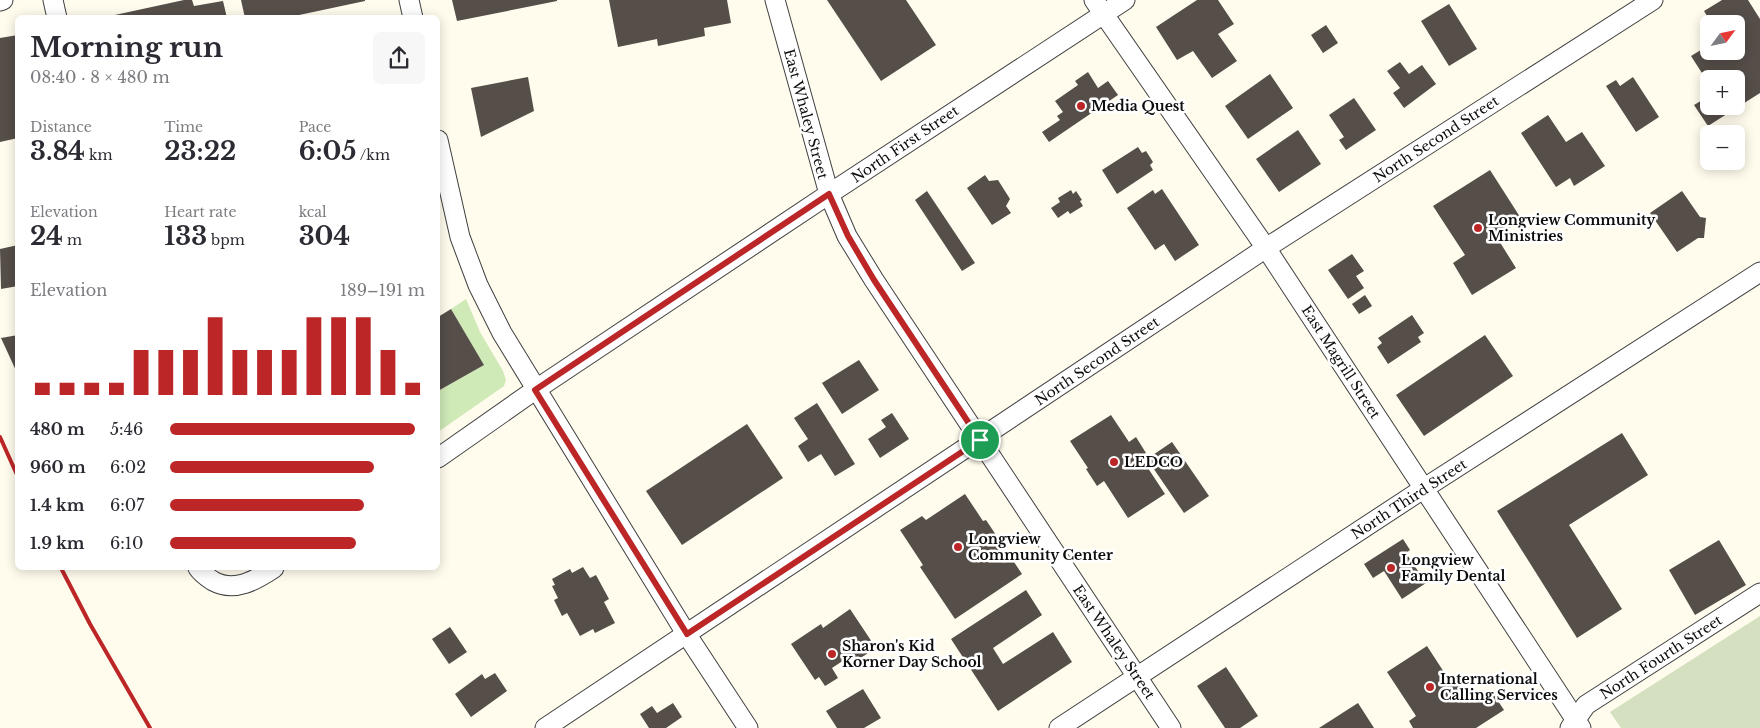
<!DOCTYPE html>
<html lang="en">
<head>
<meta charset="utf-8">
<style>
  body { margin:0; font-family:"Libre Baskerville",serif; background:#f7f7f7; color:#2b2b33; height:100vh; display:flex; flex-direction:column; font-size:19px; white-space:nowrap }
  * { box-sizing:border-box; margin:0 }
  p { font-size:16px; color:#7c7c81 }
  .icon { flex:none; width:28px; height:28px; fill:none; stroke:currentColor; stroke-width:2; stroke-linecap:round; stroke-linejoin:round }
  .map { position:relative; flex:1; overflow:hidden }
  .side { position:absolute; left:15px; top:15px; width:425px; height:555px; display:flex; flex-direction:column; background:#fff; border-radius:8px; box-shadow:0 2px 12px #0003 }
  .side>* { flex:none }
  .needle { width:32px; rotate:57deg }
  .buttons { position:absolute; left:1700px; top:15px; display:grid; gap:10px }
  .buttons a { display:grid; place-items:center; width:45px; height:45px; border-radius:8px; background:#fff; box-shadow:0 2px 12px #0003; font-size:25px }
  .pin { position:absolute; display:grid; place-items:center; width:42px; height:42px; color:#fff; margin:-21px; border:2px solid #fff; border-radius:50%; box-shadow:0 1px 5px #0007 }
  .round { display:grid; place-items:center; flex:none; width:52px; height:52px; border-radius:8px; background:#f7f7f7 }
  .overview { display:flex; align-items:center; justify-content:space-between; height:85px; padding:0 15px }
  h1 { font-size:28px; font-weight:700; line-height:38px }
  .figures { display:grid; grid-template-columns:repeat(3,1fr); gap:8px; height:85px; padding:5px 15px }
  .figures div { display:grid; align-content:center }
  .figures b { font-size:25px; font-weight:700 }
  .figures small { font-size:14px; font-weight:400 }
  .figures p { font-size:14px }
  .chart { height:140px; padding:10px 15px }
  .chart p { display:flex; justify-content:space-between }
  .chart svg { width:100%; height:90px; margin-top:5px; stroke:#bc2627; stroke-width:6 }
  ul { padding:0 15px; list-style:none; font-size:16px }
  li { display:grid; grid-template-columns:80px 60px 1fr; align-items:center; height:38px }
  li i { height:12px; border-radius:6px; background:#bc2627 }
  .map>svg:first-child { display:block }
  .green { fill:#cfe9b7 }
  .cemetery { fill:#d4e0bf }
  .building { fill:#554e49 }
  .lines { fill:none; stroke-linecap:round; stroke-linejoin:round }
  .minor-casing { stroke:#404040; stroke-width:21 }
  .minor { stroke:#fff; stroke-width:19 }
  .rail { stroke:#bc2627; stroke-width:4 }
  .route-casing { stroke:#fff; stroke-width:10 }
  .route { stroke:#bc2627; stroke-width:6 }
  .poi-dot { fill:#bc2627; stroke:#fff; stroke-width:2 }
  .labels { text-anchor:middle; stroke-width:5; stroke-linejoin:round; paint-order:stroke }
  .poi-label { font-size:14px; font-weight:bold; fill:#0d0d0d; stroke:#fff; text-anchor:start }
  .street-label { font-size:14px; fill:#0d0d0d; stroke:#fff }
</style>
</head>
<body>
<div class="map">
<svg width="1760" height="728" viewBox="0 0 1760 728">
  <rect width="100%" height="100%" fill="#fffced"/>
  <!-- green -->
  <path class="green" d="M466,299l14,33 23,39 3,9 -2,6 -66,46v-41l46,-26 -33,-56z"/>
  <!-- cemetery -->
  <path class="cemetery" d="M1760,616v112h-139l-11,-16z"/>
  <!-- building -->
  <g class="building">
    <path d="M184,0h8l2,6 29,-5 4,17h-126z"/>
    <path d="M241,0h124v1l-80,17h-40z"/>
    <path d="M452,0h105v1l-100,20z"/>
    <path d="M609,0h118l4,23 -27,5 1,8 -47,10 -1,-7 -39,8z"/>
    <path d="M827,0h79l30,45 -55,36z"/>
    <path d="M1197,0h21l16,24 -16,10 19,27 -25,17 -19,-27 -16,9 -21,-33z"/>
    <path d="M1722,0h26l12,19v74l-52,33 -14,-21 15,-9v10h27v-27h-27v5l-18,-28 18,-11v6h27v-27h-24l-8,-13z"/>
    <path d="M1449,4l28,45 -28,17 -28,-45z"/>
    <path d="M1326,25l12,18 -15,10 -12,-18z"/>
    <path d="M18,35v103l-18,4v-104z"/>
    <path d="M1400,62l9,12 13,-9 14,19 -32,24 -11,-15 7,-5 -13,-17z"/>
    <path d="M1088,72l10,16 10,-7 10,14 -69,47 -7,-10 18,-12 -3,-4 6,-4 -8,-11 23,-16 -3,-4z"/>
    <path d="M1270,74l23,34 -45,31 -23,-33z"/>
    <path d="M528,77l6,34 -53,26 -10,-49z"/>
    <path d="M1633,77l26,40 -23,15 -30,-46 10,-6 4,6z"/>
    <path d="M1354,98l22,32 -30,20 -7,-10 5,-3 -15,-22z"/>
    <path d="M1548,115l18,27 16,-10 23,34 -31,20 -4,-8 -14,9 -35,-54z"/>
    <path d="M1298,130l23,34 -42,28 -23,-33z"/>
    <path d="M1138,147l4,6 4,-2 7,11 -3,3 3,5 -36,24 -15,-24z"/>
    <path d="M1490,170l32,50 -26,16 20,32 -44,27 -19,-32 12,-8 -32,-49z"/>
    <path d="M985,175l4,6 9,-1 12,19 -4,7 5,7 -19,12 -25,-37z"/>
    <path d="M1162,189l37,56 -24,16 -11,-17 -9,6 -28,-42 26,-18 2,4z"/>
    <path d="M1071,190l2,4 3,-3 6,9 -2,1 3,5 -13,8 -2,-3 -10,7 -7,-10 9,-6 -2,-4z"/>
    <path d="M927,191l48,72 -13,8 -47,-71z"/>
    <path d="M1682,191l18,26 6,1 -2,20h-6l-21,14 -27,-39z"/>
    <path d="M18,245v41l-17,3 -1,-40z"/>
    <path d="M1352,254l12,17 -8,5 8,12 -16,11 -20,-29z"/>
    <path d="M1365,295l7,11 -13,8 -7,-10z"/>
    <path d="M451,309l33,56 -46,26v-74z"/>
    <path d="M1412,315l12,18 -6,4 3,5 -33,22 -11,-17 5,-4 -4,-5z"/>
    <path d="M18,335v40l-17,-37z"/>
    <path d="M1485,335l28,41 -89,60 -28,-41z"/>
    <path d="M859,360l20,30 -37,24 -20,-31z"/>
    <path d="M817,403l38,61 -20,12 -14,-22 -13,8 -10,-16 10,-7 -14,-21z"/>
    <path d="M892,413l17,26 -29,19 -12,-19 18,-12 -5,-7z"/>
    <path d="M1111,415l18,27 7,-5 10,16 -6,3 25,38 -37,24 -24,-37 -7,5 -11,-17 2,-1 -18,-27z"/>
    <path d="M747,424l36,54 -101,67 -36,-54z"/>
    <path d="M1622,433l26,42 -79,50 53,84 -45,29 -80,-127z"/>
    <path d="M1172,442l37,54 -25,17 -37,-54z"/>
    <path d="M965,494l18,27 3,-1 36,54 -67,45 -35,-52 3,-2 -23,-35 22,-14 4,4z"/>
    <path d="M1403,539l7,11 -4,3 20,30 -24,16 -18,-28 -11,7 -9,-14z"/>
    <path d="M1719,540l27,45 -51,30 -26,-45z"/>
    <path d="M583,567l7,11 6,-3 13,24 -5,3 11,21 -20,10 -2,-4 -13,7 -13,-23 -5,3 -8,-16 4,-2 -6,-12 3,-1 -3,-6 18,-10 2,4z"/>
    <path d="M1026,590l16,25 -49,33 10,16 50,-32 19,30 -74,49 -47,-72z"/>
    <path d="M850,609l26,39 -28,18 -4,-6 -12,8 6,10 -13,8 -6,-9 -4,3 -24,-36 30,-20 2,4z"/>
    <path d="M450,627l17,25 -18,12 -17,-25z"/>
    <path d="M1427,646l26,40 7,-4 3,6 7,-4 11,16 11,-8 12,18 -28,18h-63l-4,-7 7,-5 -29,-44z"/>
    <path d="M1226,667l32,49 -18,12h-15l-28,-42z"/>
    <path d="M495,673l12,18 -36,26 -16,-23 27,-20 3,5z"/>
    <path d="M863,689l18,29 -17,10h-27l-11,-17z"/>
    <path d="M673,703l9,14 -16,11h-17l-9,-14 12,-8 5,7z"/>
    <path d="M1358,703l16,25h-55z"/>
  </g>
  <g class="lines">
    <defs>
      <g id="minor">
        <path d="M53,0l4,18"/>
        <path d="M409,0l4,18"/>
        <path d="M775,0l54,194 18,42 27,44 297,448"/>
        <path d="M1094,0l172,248 315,480"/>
        <path d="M0,1l3,-1"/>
        <path d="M438,140l22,97 18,48 24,48 185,302 61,93"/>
        <path d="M438,458l97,-68 294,-196 296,-194"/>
        <path d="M198,568c4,6 9,9 15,13 22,12 43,-1 61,-13"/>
        <path d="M545,728l721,-480 387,-248"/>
        <path d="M1059,728l364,-239 337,-217"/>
        <path d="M1570,728l16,-23 174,-112"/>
      </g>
    </defs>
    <!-- minor casing -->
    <use href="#minor" class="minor-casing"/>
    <!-- minor -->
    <use href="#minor" class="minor"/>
    <!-- rail -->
    <g class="rail">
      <path d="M0,437l18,40"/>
      <path d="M61,568l29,56 60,104"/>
    </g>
  </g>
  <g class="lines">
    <defs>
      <path id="route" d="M829,194l19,42 26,44 106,160 -293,194 -152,-244z"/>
    </defs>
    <!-- route casing -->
    <use href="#route" class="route-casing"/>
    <!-- route -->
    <use href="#route" class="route"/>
  </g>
  <!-- markers -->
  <g class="poi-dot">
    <circle cx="1081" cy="106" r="5"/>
    <circle cx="1478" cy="228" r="5"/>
    <circle cx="1114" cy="462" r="5"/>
    <circle cx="958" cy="547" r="5"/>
    <circle cx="1391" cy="568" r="5"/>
    <circle cx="832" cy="654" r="5"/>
    <circle cx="1430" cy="687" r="5"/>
  </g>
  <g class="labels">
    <!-- poi labels -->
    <g class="poi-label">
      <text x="1091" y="111">Media Quest</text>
      <text x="1488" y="225">Longview Community<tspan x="1488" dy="16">Ministries</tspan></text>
      <text x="1124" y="467">LEDCO</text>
      <text x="968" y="544">Longview<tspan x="968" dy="16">Community Center</tspan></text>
      <text x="1401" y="565">Longview<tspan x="1401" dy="16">Family Dental</tspan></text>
      <text x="842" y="651">Sharon's Kid<tspan x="842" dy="16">Korner Day School</tspan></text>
      <text x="1440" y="684">International<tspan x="1440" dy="16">Calling Services</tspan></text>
    </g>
    <!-- street labels -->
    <g class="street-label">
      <text transform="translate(806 114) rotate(75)" y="5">East Whaley Street</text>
      <text transform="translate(1436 139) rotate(-33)" y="5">North Second Street</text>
      <text transform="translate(905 144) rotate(-34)" y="5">North First Street</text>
      <text transform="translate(1097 361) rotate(-34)" y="5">North Second Street</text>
      <text transform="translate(1341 362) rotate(57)" y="5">East Magrill Street</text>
      <text transform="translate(1409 499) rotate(-33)" y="5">North Third Street</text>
      <text transform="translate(1114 642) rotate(56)" y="5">East Whaley Street</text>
      <text transform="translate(1661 657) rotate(-33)" y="5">North Fourth Street</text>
    </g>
  </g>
</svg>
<div class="buttons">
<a><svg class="needle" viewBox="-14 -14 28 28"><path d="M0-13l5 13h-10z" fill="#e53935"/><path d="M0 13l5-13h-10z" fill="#7c7c81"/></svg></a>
<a>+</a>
<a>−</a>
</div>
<div class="pin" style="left:980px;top:440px;background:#1e9e55"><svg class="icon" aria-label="arrive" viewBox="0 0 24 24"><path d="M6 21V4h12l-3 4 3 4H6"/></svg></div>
<section class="side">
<div class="overview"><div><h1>Morning run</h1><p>08:40 · 8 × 480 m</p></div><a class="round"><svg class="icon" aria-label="share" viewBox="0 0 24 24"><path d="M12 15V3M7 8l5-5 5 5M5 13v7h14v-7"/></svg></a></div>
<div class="figures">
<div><p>Distance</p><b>3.84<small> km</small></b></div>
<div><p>Time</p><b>23:22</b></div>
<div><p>Pace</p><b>6:05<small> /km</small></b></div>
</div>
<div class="figures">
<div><p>Elevation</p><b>24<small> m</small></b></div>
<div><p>Heart rate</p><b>133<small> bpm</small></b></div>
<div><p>kcal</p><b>304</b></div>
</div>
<div class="chart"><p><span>Elevation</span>189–191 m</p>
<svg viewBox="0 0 160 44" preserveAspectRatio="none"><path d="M5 44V38M15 44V38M25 44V38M35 44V38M45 44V22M55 44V22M65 44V22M75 44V6M85 44V22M95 44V22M105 44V22M115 44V6M125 44V6M135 44V6M145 44V22M155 44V38"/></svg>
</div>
<ul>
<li><b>480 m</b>5:46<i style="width:96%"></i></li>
<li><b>960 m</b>6:02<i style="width:80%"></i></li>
<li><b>1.4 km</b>6:07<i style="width:76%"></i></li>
<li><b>1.9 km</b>6:10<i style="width:73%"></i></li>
</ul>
</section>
</div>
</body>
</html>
